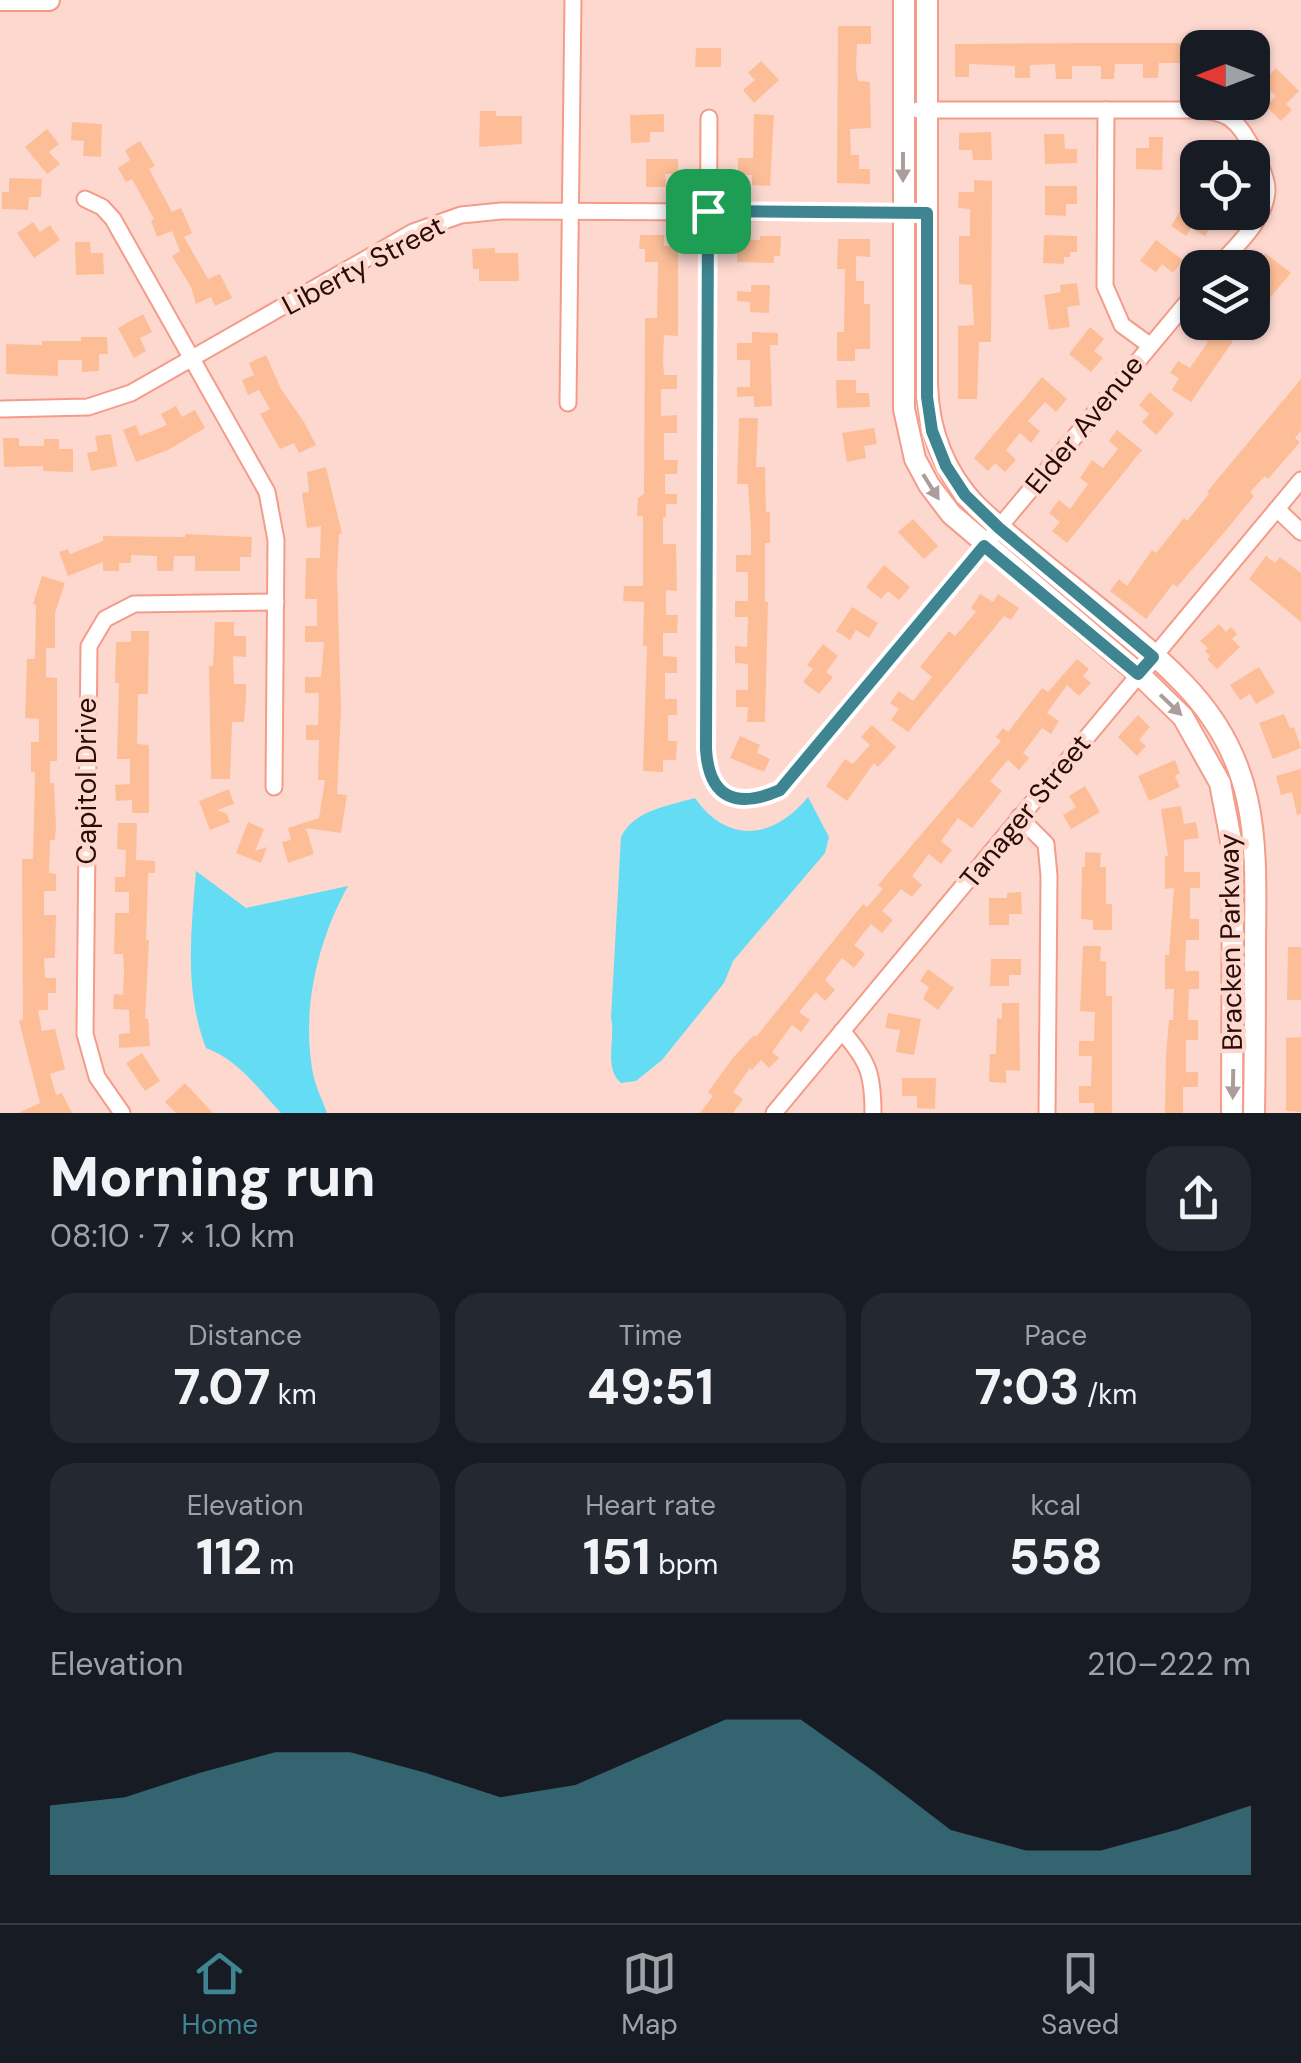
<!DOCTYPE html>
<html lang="en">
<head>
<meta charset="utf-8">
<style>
  body { margin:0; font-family:"DM Sans",sans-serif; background:#242831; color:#f1f3f6; height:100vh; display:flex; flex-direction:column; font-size:38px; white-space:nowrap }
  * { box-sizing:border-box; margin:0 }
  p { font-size:32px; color:#9ea1a6 }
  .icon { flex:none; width:55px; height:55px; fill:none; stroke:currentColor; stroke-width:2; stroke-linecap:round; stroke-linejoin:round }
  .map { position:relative; height:1113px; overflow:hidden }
  .side { display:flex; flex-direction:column; background:#171b24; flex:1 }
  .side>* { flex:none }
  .needle { width:65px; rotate:270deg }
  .fabs { position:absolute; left:1180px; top:30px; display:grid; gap:20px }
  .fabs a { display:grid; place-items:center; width:90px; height:90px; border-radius:20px; background:#171b24; box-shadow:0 2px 8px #0004; font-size:50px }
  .pin { position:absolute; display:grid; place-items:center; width:85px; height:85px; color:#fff; margin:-42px; border-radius:20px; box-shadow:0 5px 15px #0006 }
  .round { display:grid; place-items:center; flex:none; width:105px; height:105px; border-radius:30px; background:#242831 }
  .headline { display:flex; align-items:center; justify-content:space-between; height:170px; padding:0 50px }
  h1 { font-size:55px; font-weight:800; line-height:75px }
  .stats { display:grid; grid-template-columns:repeat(3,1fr); gap:15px; height:170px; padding:10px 50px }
  .stats div { display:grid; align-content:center; border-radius:25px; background:#242831; text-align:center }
  .stats b { font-size:50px; font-weight:800 }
  .stats small { font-size:28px; font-weight:400 }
  .stats p { font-size:28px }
  .chart { height:280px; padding:20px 50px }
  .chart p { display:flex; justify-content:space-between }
  .chart svg { width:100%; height:180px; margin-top:10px; fill:#3f8491; opacity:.7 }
  .menu { display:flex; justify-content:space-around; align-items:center; height:140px; border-top:2px solid #363941; background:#171b24; font-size:28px; color:#9ea1a6 }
  .menu a { display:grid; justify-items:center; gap:5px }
  .menu .on { color:#3f8491 }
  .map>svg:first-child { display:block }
  .water { fill:#63dcf4 }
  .building { fill:#fdbe97 }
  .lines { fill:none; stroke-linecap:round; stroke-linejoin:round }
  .minor-casing { stroke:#f49c89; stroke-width:19 }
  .tertiary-casing { stroke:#f49c89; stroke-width:24 }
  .minor { stroke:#fff; stroke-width:15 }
  .tertiary { stroke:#fff; stroke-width:20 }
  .oneway { fill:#aa9d9b }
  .route-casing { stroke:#fff; stroke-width:20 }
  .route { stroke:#3f8491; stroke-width:12 }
  .labels { text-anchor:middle; stroke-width:9; stroke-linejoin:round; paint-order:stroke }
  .street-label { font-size:28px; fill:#2a0b05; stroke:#fdd8cf }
</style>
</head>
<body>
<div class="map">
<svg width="1301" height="1113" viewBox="0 0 1301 1113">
  <rect width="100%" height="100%" fill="#fdd8cf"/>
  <!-- water -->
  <g class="water">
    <path d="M808,797l21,40 -4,16 -92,108 -9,22 -62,77 -26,21 -15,2c-18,-16 -5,-44 -10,-65l10,-181c13,-27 47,-31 74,-39 33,47 79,41 113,-1z"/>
    <path d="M196,871l50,37 102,-22c-30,54 -46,121 -36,182 2,16 10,31 15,45h-46c-22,-24 -44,-54 -75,-65 -22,-58 -15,-116 -10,-177z"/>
  </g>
  <!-- building -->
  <g class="building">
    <path d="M838,26h33v18h-14l-1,24 2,13 12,1 1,46 -21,1 1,26h8v14h11v15l-33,-1z"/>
    <path d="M1089,43h109v36h-12l1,-16h-28l-1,15h-15v-14h-28l-1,15h-13v-13h-29v13h-16l-1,-15 -25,1v13h-15v-12l-46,-2v13h-14v-33z"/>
    <path d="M696,48h25v19h-26z"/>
    <path d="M761,61l18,19 -25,23 -11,-13 12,-10 -7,-7z"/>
    <path d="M1276,68l23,23 -13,13 6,6 -11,11 -15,-15 10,-10 -14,-13z"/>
    <path d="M480,111h16v5h26v28l-43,3z"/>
    <path d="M664,114v18h-14v10l-19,1 -1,-28z"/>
    <path d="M754,114l20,1 -4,71 -18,-1v-10h-14v-17h15z"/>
    <path d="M72,122l30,2 -1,33 -18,-1 1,-15 -13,-1z"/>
    <path d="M47,129l12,15 -10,8 11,12 -13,10 -22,-27z"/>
    <path d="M991,132l1,28h-19l-1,-10h-13v-17z"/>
    <path d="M1044,134h20l1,15h12v14l-32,1z"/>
    <path d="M1149,137h14l-1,33 -26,-1v-21h13z"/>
    <path d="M140,141l15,25 -6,3 23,43 9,-4 11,25 -8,4 24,42 12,-5 12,24 -17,8 -4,-9 -15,7 -5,-17 -19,-31 8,-5 -8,-20 -15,6 -6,-16 3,-2 -22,-40 -6,3 -8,-14 12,-8 -5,-10z"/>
    <path d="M646,159h32v15h-13l1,13h-20z"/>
    <path d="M9,178l33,1 -1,18h-12l-1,13 -26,-1v-17h7z"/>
    <path d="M974,180l18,1 -1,161h-12l-2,57h-19v-73l16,-1 -2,-40 -13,-1v-48h11v-27l-12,-1 1,-16h15z"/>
    <path d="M1045,186h32v18h-11v12l-21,-1z"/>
    <path d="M1186,202l12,7v3l17,8 -10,16 -14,-8 -5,8 -15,-10z"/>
    <path d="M33,222l7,10 10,-7 10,15 -26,18 -17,-25z"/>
    <path d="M640,235h24v11h14v90l-14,-1 -1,26 1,14h13v14h-16v27l16,-1v18h-13v27h14l-1,14h-12v20h12v10h-11v13h-3v27h13l1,47 -11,-1v25h12l-1,18h-14v23l14,1v16h-12v26h12v16h-9v26h9l-1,19h-13v12l-20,-1 4,-125h-4l1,-44 -21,-1 1,-15h19v-70h-6l1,-18 6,-4 1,-176h12l1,-56h-13v-13h-6z"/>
    <path d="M1044,235l33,1v16h-7v5h-6v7l-21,-1z"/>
    <path d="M760,236h21l-1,20h-6v7l-37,-1v-23l23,1z"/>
    <path d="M838,239h32v18l-14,-1v25h8v23h6v45h-15v12h-18v-29h7l1,-63h-8z"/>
    <path d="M1156,240l27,20 -10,13 -11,-9 -6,8 -16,-11z"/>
    <path d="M75,242h15l1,11h12l1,21 -28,1z"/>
    <path d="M495,248v5h23l1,28h-40v-12h-6l-1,-20z"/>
    <path d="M1265,253l26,20 -39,46v-29l13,-17 -10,-7z"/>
    <path d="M1077,283l3,22 -13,2 3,20 -21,3 -5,-35 17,-3 -1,-7z"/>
    <path d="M751,285h19l-1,28 -19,-1v-10l-13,-1v-10l14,1z"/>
    <path d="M143,314l9,18 -12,6 6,13 -12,7 -16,-30z"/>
    <path d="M1206,323l27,18 -42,61 -19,-12 7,-12 -9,-5 8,-12 12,7 18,-26 -10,-7z"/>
    <path d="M1090,327l14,12 -10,12 9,7 -12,14 -22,-18z"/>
    <path d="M752,332l26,1v12h-8l2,61 -18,1v-11l-17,1v-10h13v-27h-13v-17h15z"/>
    <path d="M81,337h26l1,17h-9v17l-17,1v-12h-24v16l-52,-2v-30l36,1v-4h39z"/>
    <path d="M266,355l15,34 23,33 12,23 -17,8 -5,-10 -14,6 -20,-35 10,-5 -11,-19 -11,5 -6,-15 12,-5 -5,-12z"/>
    <path d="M1042,377l25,22 -11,13 -11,-10 -17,19 12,10 -9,12 -11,-10 -14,17 10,10 -11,12 -10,-9 -7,8 -14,-13z"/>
    <path d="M1301,379v52l-6,7 5,4 -32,37 -3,-3 -15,16 4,4 -31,38 -46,53 -4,-3 -27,35 -36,-28 9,-12 8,7 25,-36 4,3 28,-35 3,3 22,-27 -2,-2z"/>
    <path d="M836,380h20v13h13l1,14 -33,1z"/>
    <path d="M1150,392l24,22 -18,21 -14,-13 7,-8 -10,-9z"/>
    <path d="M176,406l6,11 13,-7 10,18 -37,22 -32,12 -13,-32 13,-5 4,11 27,-11 -6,-11z"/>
    <path d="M739,418h19l-2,49h9l1,45h4v31h-5v59h3l-3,120h-18l1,-15h-12v-17h12v-26l-13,-1v-17l12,1 1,-30h-13v-16h13v-29h-12v-17h15v-25l-3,-46h-11z"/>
    <path d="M874,428l3,16 -13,2 2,12 -19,4 -5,-29z"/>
    <path d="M1117,430l25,20 -75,93 -15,-12 8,-9 -11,-9 10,-13 11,9 18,-25 -8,-6 12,-18 11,8 15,-19 -9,-8z"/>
    <path d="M111,434l6,32 -26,5 -4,-18 11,-2 -3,-15z"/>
    <path d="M3,438h16v8h25v-7h15v10h14v23l-30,-1v-5l-39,1z"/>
    <path d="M326,467l16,67h-3l-2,41 4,134 -4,85 10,1 -6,38 -35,-5 8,26 -26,9 -6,-21 9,-2 -3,-12 31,-10 6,-38h-7l1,-40h-13v-15h12l1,-32h-14v-16h16l3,-35h-19v-16h12v-27h-12l1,-41h14l1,-32 -14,2 -5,-35 7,-1 -2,-20z"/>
    <path d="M913,519l25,27 -14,13 -26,-27z"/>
    <path d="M185,534l67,3 -1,20h-11v14h-45v-15h-21l-1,15h-16v-15l-26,-1v8h-12v8h-16v-9l-35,14 -9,-24 9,-3 2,5 33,-13v-5l82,1z"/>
    <path d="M1266,556l9,7 5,-6 21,16v49l-52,-43z"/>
    <path d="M884,565l26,22 -11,13 -11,-9 -7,8 -15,-12z"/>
    <path d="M42,576l23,7 -10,30v35h-9v29l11,1v83h-7v22h4l2,43 -1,14h-5l-1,33 7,1v17h-12v24h12l-1,43h-11l1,20h11v15h-8v17h-10l4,21 13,-2 10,40 -15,5 6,21 6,-2 10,20h-54l22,-10 -21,-82 4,-1 -1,-161h11l2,-87h-4v-30h8v-23l-14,-1 2,-59h8l1,-54 -3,-1z"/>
    <path d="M980,594l13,8 5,-8 21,14 -8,12 -7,-4 -96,116 -17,-12 8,-11 -9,-6 9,-12 14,10 19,-24 -12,-10 29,-36 6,5 21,-24 -5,-4z"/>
    <path d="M852,607l26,16 -9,15 -13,-8 -6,10 -14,-9z"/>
    <path d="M215,622h19v14h12v21l-13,-1 1,28h12v15l-2,23h-12l-2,57h-19l-2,-113h4z"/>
    <path d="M1219,624l7,8 5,-5 6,7 -5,5 8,8 -23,22 -10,-10 3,-3 -5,-5 3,-3 -8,-7z"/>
    <path d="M131,631h18l-1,63h-10l-1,50 12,1v68h-17v-13l-16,1 -1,-16 15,-1v-25h-13l2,-76h-4l1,-41h15z"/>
    <path d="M823,644l15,12 -12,16 7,5 -14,17 -16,-12 10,-13 -6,-4z"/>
    <path d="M1077,659l12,10 -6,7 8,7 -12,13 -12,-11 -20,28 12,8 -8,13 -9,-6 -19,25 6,5 -10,12 -11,-10 -18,21 12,10 -30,37 -14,-10 -17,23 11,9 -11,14 -12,-10 -17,22 10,9 -10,12 -11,-8 -19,22 11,9 -11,13 -11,-9 -17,21 11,9 -11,14 -12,-10 -17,22 10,10 -10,11 -9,-9 -17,20 11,8 -9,12 -9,-7 -20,27 7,6 -10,10 -8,-8 -9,10 -2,-2 -17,24 10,7 -10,14h-33l13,-17 -5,-4 24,-33 22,-24 2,2 107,-133 4,3 16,-18 -5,-4 123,-144 -5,-4 7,-9 5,4 34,-44 6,4z"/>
    <path d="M1259,667l16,26 -19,11 -6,-10 -10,6 -10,-15z"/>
    <path d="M1284,714l6,14 4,-1 7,21 -28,11 -14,-36z"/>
    <path d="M1138,715l12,12 -11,13 7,6 -9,10 -19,-19z"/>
    <path d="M872,725l24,22 -18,20 -4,-4 -27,38 -21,-15 19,-27 8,5 17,-19 -9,-8z"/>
    <path d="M740,736l20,9 -3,8 13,6 -6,13 -34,-14z"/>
    <path d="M1175,760l5,13 -5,3 5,11 -31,14 -11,-25z"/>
    <path d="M1301,769v45l-4,1 -5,-23 -11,3 -5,-19z"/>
    <path d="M1085,786l15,26 -29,17 -8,-14 13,-8 -7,-11z"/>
    <path d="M229,789l5,15 -17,6 10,4 3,8 -20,8 -11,-29z"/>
    <path d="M1181,806l3,18 12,-2 3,16 -15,2v32h16v16h-10v31h9v21h-13l-1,31h14v18h-10l-1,31h10v20h-12v32h12v15h-15v26h-18l1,-58 3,-35h4l1,-31h-9v-34h4l5,-67 -9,1v-33h3l-7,-47z"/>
    <path d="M248,822l16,7 -9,22 12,-4 -6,16 -25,-10z"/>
    <path d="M118,823h19l-1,37 19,1v12h-7l-2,67h3l-4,79h3l2,27 -31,2v-14l11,-1 -1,-23 -16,-1 1,-15 9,1 1,-24 -1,-17h-9l1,-41h14v-21h-14v-15h10l1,-27 -9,-1z"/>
    <path d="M1085,852l16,1 -1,14h6v37h6v26h-19v-10l-12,-1 1,-52h3z"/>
    <path d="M1021,892l1,22h-13v11h-20v-27h18v-5z"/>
    <path d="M1083,946h18l-1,15 6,1v34h6v117h-18v-10h-15v-17h12l1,-30h-13v-15h15l1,-29 -15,-1z"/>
    <path d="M1288,947h13v53h-14z"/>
    <path d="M991,959h30v16h-12v11h-19z"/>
    <path d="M928,969l26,19 -16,22 -15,-11 6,-12 -9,-6z"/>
    <path d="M1002,1003h17l1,68 -14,-1v13l-17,-1 1,-28h6l1,-36 5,1z"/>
    <path d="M888,1013l33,6 -7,36 -18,-3 4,-22 -15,-2z"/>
    <path d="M1301,1037v75l-15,-1v-73z"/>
    <path d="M142,1053l18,28 -15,10 -19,-28z"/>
    <path d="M902,1078h34l-1,31 -18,-1v-12h-15z"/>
    <path d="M185,1083l28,30h-37l-11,-11z"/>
  </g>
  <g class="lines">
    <defs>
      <g id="minor">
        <path d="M918,110h278c12,1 28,2 37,11 13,10 34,53 34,69 -1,30 -32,57 -51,78"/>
        <path d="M1106,110l-1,176 17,39 26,19"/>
        <path d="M709,118l-3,631c3,50 31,60 74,41l418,-501"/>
        <path d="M85,199l17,8 11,12 154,273 9,48 -2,247"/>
        <path d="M568,403l5,-403"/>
        <path d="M2,409l86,-2 43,-14 282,-161 48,-17 40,-4 426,2"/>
        <path d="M1277,509l24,23"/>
        <path d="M1019,817l27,27 3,32 -2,237"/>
        <path d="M842,1031c26,30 31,42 31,82"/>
        <path d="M122,1113l-25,-36 -12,-43 4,-388 16,-27 29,-15 142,-2"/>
        <path d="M774,1113l527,-633"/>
      </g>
      <g id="tertiary">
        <path d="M0,0h49"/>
        <path d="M904,0v409l11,50 14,26 22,29 188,160 44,43 37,66 13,68 -1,262"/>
        <path d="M927,0v383c1,47 16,88 49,123 66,62 145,113 208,178 77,80 72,159 71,262 0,56 0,111 -1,167"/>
      </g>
    </defs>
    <!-- minor casing -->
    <use href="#minor" class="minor-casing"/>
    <!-- tertiary casing -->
    <use href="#tertiary" class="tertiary-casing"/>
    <!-- minor -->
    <use href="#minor" class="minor"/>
    <!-- tertiary -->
    <use href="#tertiary" class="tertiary"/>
  </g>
  <!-- one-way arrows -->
  <defs><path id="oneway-solid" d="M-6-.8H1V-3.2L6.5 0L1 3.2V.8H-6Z" transform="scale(2.5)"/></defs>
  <g class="oneway">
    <use href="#oneway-solid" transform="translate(903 167) rotate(90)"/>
    <use href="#oneway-solid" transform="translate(931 487) rotate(58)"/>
    <use href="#oneway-solid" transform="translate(1171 705) rotate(44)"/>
    <use href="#oneway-solid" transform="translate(1233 1084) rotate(91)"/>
  </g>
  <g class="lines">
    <defs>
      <path id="route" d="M708,211l219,2v184l5,34 14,35 19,29 34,33 154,129 -15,17 -154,-128 -204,244c-43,19 -71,9 -74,-41z"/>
    </defs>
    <!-- route casing -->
    <use href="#route" class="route-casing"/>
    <!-- route -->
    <use href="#route" class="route"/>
  </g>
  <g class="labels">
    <!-- street labels -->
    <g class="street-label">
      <text transform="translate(363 265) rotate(-28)" y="10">Liberty Street</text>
      <text transform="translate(1084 424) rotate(-51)" y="10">Elder Avenue</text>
      <text transform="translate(86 781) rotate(-90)" y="10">Capitol Drive</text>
      <text transform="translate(1025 811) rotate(-51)" y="10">Tanager Street</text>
      <text transform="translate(1230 942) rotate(-91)" y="10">Bracken Parkway</text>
    </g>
  </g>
</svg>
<div class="fabs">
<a><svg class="needle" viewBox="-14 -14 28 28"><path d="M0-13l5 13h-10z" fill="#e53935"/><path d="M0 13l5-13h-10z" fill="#9ea1a6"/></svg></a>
<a><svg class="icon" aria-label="locate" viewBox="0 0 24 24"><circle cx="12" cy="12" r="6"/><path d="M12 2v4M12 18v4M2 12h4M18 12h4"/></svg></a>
<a><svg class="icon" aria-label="layers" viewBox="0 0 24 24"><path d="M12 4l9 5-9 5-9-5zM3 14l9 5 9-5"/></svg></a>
</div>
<div class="pin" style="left:708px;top:211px;background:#1e9e55"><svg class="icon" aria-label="arrive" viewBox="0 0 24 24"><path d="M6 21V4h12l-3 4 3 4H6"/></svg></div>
</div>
<section class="side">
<div class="headline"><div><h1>Morning run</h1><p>08:10 · 7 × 1.0 km</p></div><a class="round"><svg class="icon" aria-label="share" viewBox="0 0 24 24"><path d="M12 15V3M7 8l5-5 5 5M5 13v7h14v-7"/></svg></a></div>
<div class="stats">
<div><p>Distance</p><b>7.07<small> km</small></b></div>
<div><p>Time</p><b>49:51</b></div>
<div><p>Pace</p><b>7:03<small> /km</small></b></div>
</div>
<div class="stats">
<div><p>Elevation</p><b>112<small> m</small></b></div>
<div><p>Heart rate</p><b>151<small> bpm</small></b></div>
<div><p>kcal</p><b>558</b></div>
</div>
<div class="chart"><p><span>Elevation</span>210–222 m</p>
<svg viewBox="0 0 160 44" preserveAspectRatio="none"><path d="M0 44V27L10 25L20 19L30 14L40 14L50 19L60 25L70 22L80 14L90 6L100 6L110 19L120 33L130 38L140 38L150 33L160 27V44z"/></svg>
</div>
</section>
<nav class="menu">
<a class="on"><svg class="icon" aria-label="home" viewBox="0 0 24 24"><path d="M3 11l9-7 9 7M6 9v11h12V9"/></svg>Home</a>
<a><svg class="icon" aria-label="map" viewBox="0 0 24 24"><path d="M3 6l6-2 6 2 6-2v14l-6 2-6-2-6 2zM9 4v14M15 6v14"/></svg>Map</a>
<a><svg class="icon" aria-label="saved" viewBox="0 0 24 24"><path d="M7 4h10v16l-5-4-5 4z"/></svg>Saved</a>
</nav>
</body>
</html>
